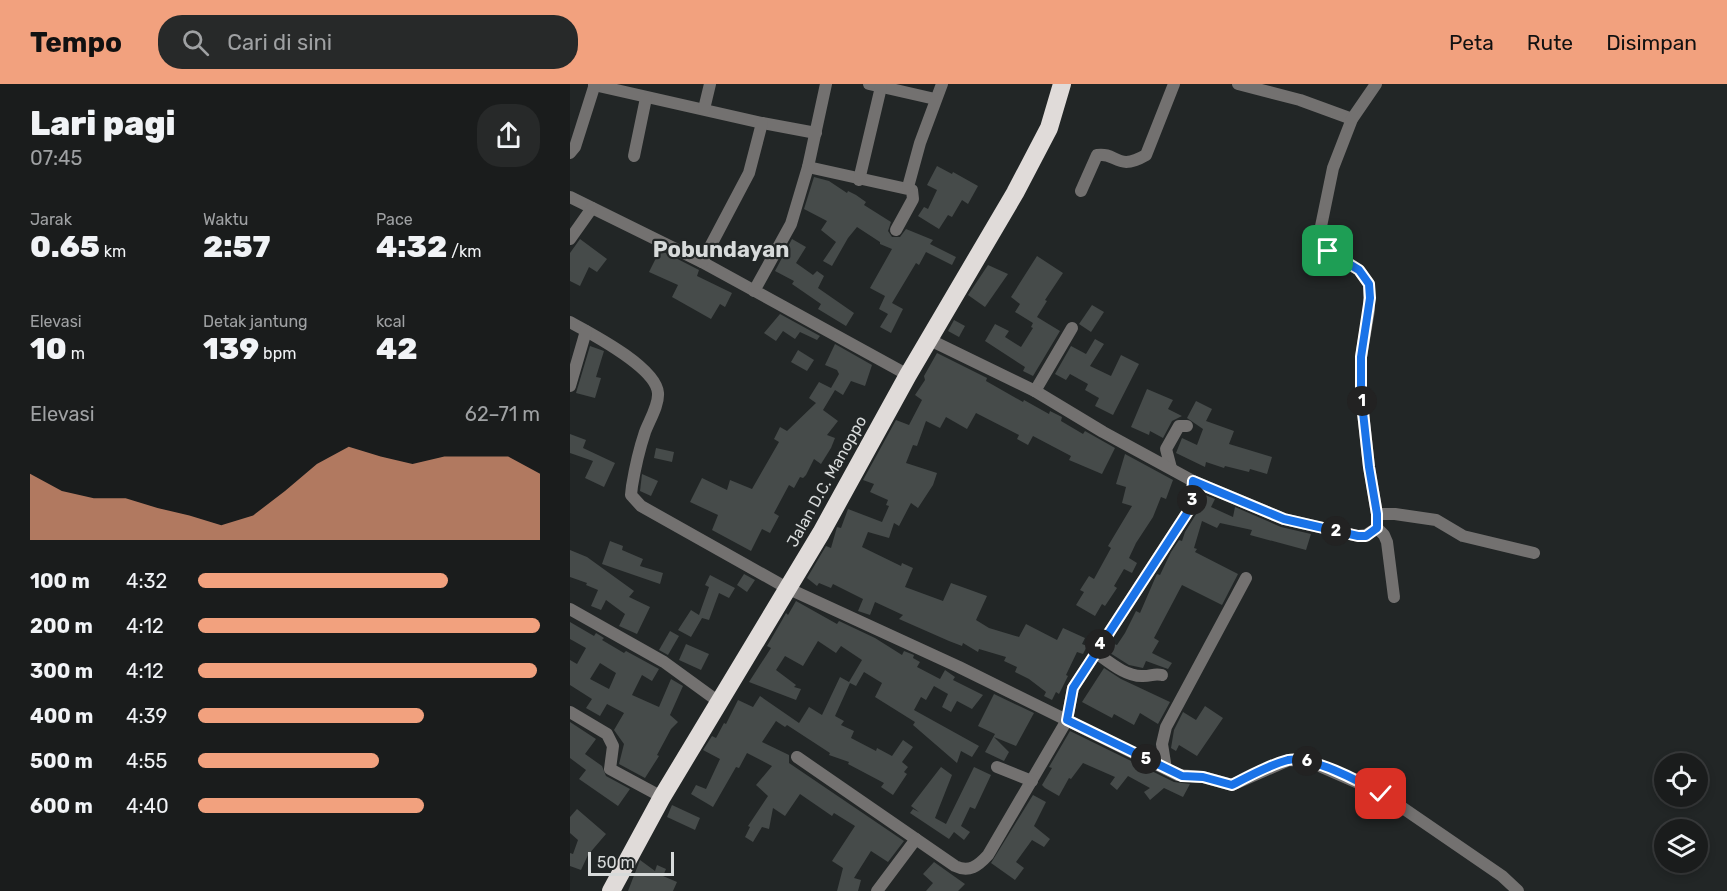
<!DOCTYPE html>
<html lang="id">
<head>
<meta charset="utf-8">
<style>
  body { margin:0; font-family:Rubik,sans-serif; background:#272929; color:#f1f3f6; height:100vh; display:flex; flex-direction:column; font-size:22px; white-space:nowrap }
  * { box-sizing:border-box; margin:0 }
  p { font-size:20px; color:#9fa1a3 }
  .icon { flex:none; width:33px; height:33px; fill:none; stroke:currentColor; stroke-width:2; stroke-linecap:round; stroke-linejoin:round }
  .map { position:relative; flex:1; overflow:hidden }
  .drawer { display:flex; flex-direction:column; background:#1a1c1c; width:570px }
  .drawer>* { flex:none }
  .tools { position:absolute; left:1084px; top:669px; display:grid; gap:12px }
  .tools a { display:grid; place-items:center; width:54px; height:54px; border-radius:50%; background:#1a1c1c; box-shadow:0 3px 9px #0003,0 0 0 2px #383a3b; font-size:30px }
  .scale { position:absolute; left:18px; bottom:15px; width:86px; box-sizing:border-box; padding-left:6px; border:3px solid #d7dada; border-top:0; font-size:16px; line-height:21px; white-space:nowrap; color:#d7dada; -webkit-text-stroke:4px #222626; paint-order:stroke }
  .pin { position:absolute; display:grid; place-items:center; width:51px; height:51px; color:#fff; margin:-26px; border-radius:12px; box-shadow:0 3px 9px #0006 }
  .km { position:absolute; width:30px; height:30px; margin:-15px; border-radius:50%; background:#222; color:#fff; font-size:16px; line-height:30px; text-align:center }
  .round { display:grid; place-items:center; flex:none; width:63px; height:63px; border-radius:24px; background:#272929 }
  .overview { display:flex; align-items:center; justify-content:space-between; height:102px; padding:0 30px }
  h1 { font-size:33px; font-weight:800; line-height:45px }
  .metrics { display:grid; grid-template-columns:repeat(3,1fr); gap:9px; height:102px; padding:6px 30px }
  .metrics div { display:grid; align-content:center }
  .metrics b { font-size:30px; font-weight:800 }
  .metrics small { font-size:16px; font-weight:400 }
  .metrics p { font-size:16px }
  .chart { height:168px; padding:12px 30px }
  .chart p { display:flex; justify-content:space-between }
  .chart svg { width:100%; height:108px; margin-top:6px; fill:#f2a17e; opacity:.7 }
  ul { padding:0 30px; list-style:none; font-size:20px }
  li { display:grid; grid-template-columns:96px 72px 1fr; align-items:center; height:45px }
  li i { height:15px; border-radius:8px; background:#f2a17e }
  header { display:flex; align-items:center; gap:36px; box-sizing:border-box; height:84px; padding:0 30px; background:#f2a17e; color:#111 }
  header strong { font-size:28px }
  nav { display:flex; gap:33px; margin-inline-start:auto; font-size:21px }
  .search { width:420px; height:54px; background:#272929; display:flex; align-items:center; gap:15px; box-sizing:border-box; padding:0 21px; border-radius:24px; color:#9fa1a3; font-size:22px }
  main { display:flex; flex:1; min-height:0 }
  .map>svg:first-child { display:block }
  .building { fill:#464b4a; fill-rule:evenodd }
  .lines { fill:none; stroke-linecap:round; stroke-linejoin:round }
  .street { stroke:#737170; stroke-width:12 }
  .highway { stroke:#e0dbd9; stroke-width:18 }
  .route-casing { stroke:#fff; stroke-width:12 }
  .route { stroke:#1a73e8; stroke-width:8 }
  .labels { text-anchor:middle; stroke-width:4.5; stroke-linejoin:round; paint-order:stroke }
  .street-label { font-size:16px; fill:#d7dada; stroke:#222626 }
  .district-label { font-size:22px; font-weight:bold; fill:#d7dada; stroke:#222626 }
</style>
</head>
<body>
<header>
<strong>Tempo</strong>
<div class="search"><svg class="icon" aria-label="search" viewBox="0 0 24 24"><circle cx="10" cy="10" r="6"/><path d="M15 15l6 6"/></svg>Cari di sini</div>
<nav><a>Peta</a><a>Rute</a><a>Disimpan</a></nav>
</header>
<main>
<section class="drawer">
<div class="overview"><div><h1>Lari pagi</h1><p>07:45</p></div><a class="round"><svg class="icon" aria-label="share" viewBox="0 0 24 24"><path d="M12 15V3M7 8l5-5 5 5M5 13v7h14v-7"/></svg></a></div>
<div class="metrics">
<div><p>Jarak</p><b>0.65<small> km</small></b></div>
<div><p>Waktu</p><b>2:57</b></div>
<div><p>Pace</p><b>4:32<small> /km</small></b></div>
</div>
<div class="metrics">
<div><p>Elevasi</p><b>10<small> m</small></b></div>
<div><p>Detak jantung</p><b>139<small> bpm</small></b></div>
<div><p>kcal</p><b>42</b></div>
</div>
<div class="chart"><p><span>Elevasi</span>62–71 m</p>
<svg viewBox="0 0 160 44" preserveAspectRatio="none"><path d="M0 44V17L10 24L20 27L30 27L40 31L50 34L60 38L70 34L80 24L90 13L100 6L110 10L120 13L130 10L140 10L150 10L160 17V44z"/></svg>
</div>
<ul>
<li><b>100 m</b>4:32<i style="width:73%"></i></li>
<li><b>200 m</b>4:12<i style="width:100%"></i></li>
<li><b>300 m</b>4:12<i style="width:99%"></i></li>
<li><b>400 m</b>4:39<i style="width:66%"></i></li>
<li><b>500 m</b>4:55<i style="width:53%"></i></li>
<li><b>600 m</b>4:40<i style="width:66%"></i></li>
</ul>
</section>
<div class="map">
<svg width="1157" height="807" viewBox="0 0 1157 807">
  <rect width="100%" height="100%" fill="#222626"/>
  <!-- building -->
  <g class="building">
    <path d="M367,82l15,8 1,-2 25,14 -10,18 -6,-4 -10,17 -4,-2 -9,14 -21,-13 6,-9 4,2 9,-19 -10,-5z"/>
    <path d="M244,93l15,4 18,12 1,-2 8,4 10,7 -2,3 27,17 -3,9 4,6h8l6,-8 27,11 -3,4 26,13 -4,8 -26,-13 -7,13 -3,-2 -24,40 11,6 -12,24 -11,-6 8,-13 -9,-5 6,-13 -15,-8 22,-39 -12,-5v-2l-23,-15 -9,11 -16,28 -9,-5 13,-19 -15,-12 6,-9 -23,-12z"/>
    <path d="M10,155l27,20 -10,13 -8,-5 -9,19 -10,-5v-28z"/>
    <path d="M222,155l14,8 -10,16 17,12 4,-4 7,5 -6,12 36,25 -8,13 -28,-17 3,-5 -29,-20 2,-3 -19,-10z"/>
    <path d="M90,166l39,20 -2,6 35,17 -7,14 -5,-3 -9,15 -39,-22 6,-12 -29,-13z"/>
    <path d="M467,172l26,17 -18,27 2,1 -10,16 23,14 -27,45 -10,-5 2,-4 -40,-26 10,-17 14,7 -4,6 16,10 12,-19 -2,-1 2,-4 -18,-11 5,-8 -9,-7z"/>
    <path d="M418,181l20,9 -23,33 -17,-12z"/>
    <path d="M522,221l12,7 -13,20 -12,-8z"/>
    <path d="M210,230l40,22 -3,4 -17,-8 -5,7 -12,-8 -7,10 -12,-8z"/>
    <path d="M384,236l11,6 -6,11 -11,-6z"/>
    <path d="M525,255l9,5 -14,22 21,10 10,-21 18,9 -26,51 -18,-9 4,-8 -14,-8 3,-6 -18,-10 -4,6 -11,-6 16,-28 15,8z"/>
    <path d="M265,260l37,21 -7,21 -14,-5 -8,14 -8,-5 -12,20 15,11 -11,14 8,3 -4,10 -10,16 -7,-5 -8,16 -3,3 -3,-1 -6,11 -5,-3 -15,28 5,3 -9,17 -8,-4 -11,22 -39,-21 6,-15 -28,-13 12,-24 25,12 3,-10 22,9 27,-47 -5,-3 6,-12 7,4 29,-28 -7,-5 10,-16 12,6 8,-14 -2,-4 -12,-5z"/>
    <path d="M20,262l14,5 -8,26 5,1 -6,20 -19,-5z"/>
    <path d="M228,266l16,10 -7,11 -16,-9z"/>
    <path d="M367,269l50,25 -1,3 37,21 1,-2 25,14 1,-3 12,6 -1,4 22,13 2,-3 30,17 -13,26 -33,-14 2,-4 -38,-20 -5,9 -11,-6 2,-4 -43,-22 -9,16 -21,-12 -6,11 -14,-7 -9,25 -4,-1 -7,18 31,10 -4,12 -15,23 -7,-5 -12,23 -5,-3 -5,15 -21,-6 -6,15 39,19 1,-3 11,5 -8,19 38,14 8,-18 36,13 -11,24 13,8 30,9 7,-13 31,16 6,-12 22,10 -3,6 5,2 -4,8 -6,-2 -11,23 2,1 -9,18 -3,-2 -4,8 -8,-4 2,-4 -17,-13 -14,-7 2,-5 -13,-6 2,-4 -27,-8 -1,3 -15,-9 -1,3 -13,-5 -50,-22 4,-4 -28,-13 -5,13 -12,-4 5,-12 -30,-15 -2,4 -12,-5 -2,3 -10,-8 19,-32 5,2 6,-21 4,1 7,-19 34,13 7,-16 -3,-1 2,-5 -18,-8 4,-8 -11,-4 33,-60 13,5 13,-25 -7,-5 10,-15 -1,-4z"/>
    <path d="M577,305l26,11 -5,9 14,7 -10,5 -9,17 -13,-7 -1,4 -18,-8z"/>
    <path d="M626,317l16,8 -6,12 28,10 -5,13 43,13 -5,17 -17,-5 -1,3 -24,-6 -1,2 -18,-6 -1,5 -29,-14 6,-15 15,7 6,-16 -16,-11z"/>
    <path d="M0,350l16,6 -3,8 32,15 -11,24 -19,-9 8,-17 -23,-8z"/>
    <path d="M86,364l18,4 -2,10 -18,-4z"/>
    <path d="M555,370l48,26 -7,19 -5,-2 -8,20 -17,26 -7,15 8,5 -5,10 -8,-4 -10,17 3,2 -12,18 -3,-2 -7,12 -19,-11 8,-13 -4,-2 9,-14 5,3 17,-31 -3,-2 24,-40 -10,-3 4,-16 -10,-3z"/>
    <path d="M72,390l16,7 -7,15 -11,-5z"/>
    <path d="M630,409l15,6 -4,8 22,10 2,-10 46,20 30,7 -5,16 -56,-15 2,-5 -32,-7 -3,5 -15,-7 -8,27 3,1 -2,3 43,22 -16,31 -40,-20 -28,53 5,3 -7,12 20,10 -4,6 -22,-8 -3,7 -14,-3 -19,-12 4,-9 3,1 8,-12 11,-22 4,2 16,-37 1,-2 3,1 11,-23 8,-12 3,1 3,-9 13,-21z"/>
    <path d="M40,457l13,5 -1,4 21,9 -3,7 23,7 -3,11 -58,-20z"/>
    <path d="M0,466l17,7 47,34 -5,6 21,10 -13,27 -18,-8 6,-12 -19,-14 -5,10 -10,-4 7,-16 -12,-5 1,-2 -17,-6z"/>
    <path d="M174,490l11,6 -8,12 -10,-7z"/>
    <path d="M140,491l25,13 -6,10 -10,-5 -10,27 -7,-2 -11,19 -13,-7 13,-20 8,5 10,-28 -4,-2z"/>
    <path d="M226,517l41,23 2,-3 36,17 27,17 2,-4 10,4 -1,3 7,4 -3,5 23,12 5,-9 10,7 -2,3 30,15 -11,14 -15,-8 -6,11 -9,-5 6,-13 -14,-8 -8,14 -5,-3 -7,13 65,36 -7,11 -11,-6 -4,12 -44,-38 2,-3 -40,-25 7,-14 -18,-11 -8,14 -6,-3 -15,33 9,5 -3,4 13,6 -3,7 25,13 1,-3 15,8 11,-16 10,7 -11,15 6,5 -4,5 3,2 -14,21 -12,-8 3,-4 -36,-19 1,-2 -20,-7 1,-2 -43,-28 -2,2 -9,-6 -14,21 27,13v8l115,78 -16,21 -17,-11 -17,27 7,2 -3,11h-21l6,-23 -11,-7 23,-35 -21,-13 -2,3 -32,-22 -15,22 -12,-8 -4,21 -7,-2 -9,15 -8,-5 5,-10 -2,-1 20,-30 -12,-11 16,-19 -25,-13 -8,15 -3,-1 -23,40 -22,-13 5,-9 10,4 14,-30 -17,-9 9,-14 4,2 8,-15 2,1 12,-24 15,7 7,-11 39,27 10,-16 13,8 18,-38 9,5 13,-22 -21,-14 -5,7 -18,-12 -15,25 -18,-10 -9,14 20,15 -2,2 7,2 -5,11 -47,-18 22,-34 -4,-2 14,-24 5,-9 2,2z"/>
    <path d="M0,538l24,14 2,-3 8,5 -2,2 22,13 2,-2 33,18 -7,12 -10,-6 -10,20 27,12 12,-28 12,7 -13,29 8,7 -7,7 -14,26 2,1 -14,22 -26,-14 5,-20 -10,-14 10,-17 -17,-9 -7,12 -14,-8 6,-9 -22,-14v-25l7,4 9,-16 -16,-9zM30,579l16,10 -7,16 -19,-10z"/>
    <path d="M100,547l9,5 -11,19 -9,-5z"/>
    <path d="M116,560l23,10 -8,16 -22,-10z"/>
    <path d="M534,584l17,11 49,23 -12,22 -18,-11 -6,12 -20,-11 -2,4 -30,-16z"/>
    <path d="M424,610l40,19 -18,33 -22,-9 15,15 -5,9 -19,-9 10,-18 -17,-8z"/>
    <path d="M635,622l18,12 -26,38 -18,-11 -3,6 -5,-3 3,-18 9,-18 13,8z"/>
    <path d="M0,638l26,17 -11,15 17,12 4,10 24,13 -12,17 -39,-27 7,-9 -16,-12z"/>
    <path d="M500,647l104,51 16,2 -7,13 -19,-9 -14,12 -6,-8 6,-4 -22,-12 -11,14 -7,-6 5,-7 -32,-14 -12,16 -2,-1 -10,18 -14,-8 -3,-3 10,-17 -3,-1z"/>
    <path d="M371,683l11,8 -17,43 11,6 28,-57 17,8 -16,34 -5,-2 -9,19 9,6 -6,8 -10,-8 -5,7 -39,-26 3,-4 6,3 -8,-6z"/>
    <path d="M463,711l13,7 -12,24 16,13 -6,8 -12,-7 -16,22 8,6 -9,12 -24,-17z"/>
    <path d="M102,721l28,13 -5,12 -28,-13z"/>
    <path d="M7,725l29,25 -18,21 -7,15 -11,-4v-13l3,1 5,-14 -8,-7v-16z"/>
    <path d="M70,776l15,11 2,-6 9,4 -3,7 14,6 -4,9h-45z"/>
    <path d="M364,778l31,22 -7,7h-32l7,-8 -10,-9z"/>
  </g>
  <g class="lines">
    <!-- street -->
    <g class="street">
      <path d="M299,0l66,15"/>
      <path d="M668,0l62,16 52,19"/>
      <path d="M24,1l168,38 54,10"/>
      <path d="M134,25l6,-25"/>
      <path d="M0,69l5,-6 20,-63"/>
      <path d="M64,72l12,-58"/>
      <path d="M238,83l104,23 1,9 -17,31"/>
      <path d="M289,96l22,-93"/>
      <path d="M338,103l12,-44 22,-59"/>
      <path d="M511,107l16,-36c20,-3 20,17 49,0l28,-71"/>
      <path d="M0,113l132,65 206,113"/>
      <path d="M0,155l22,-31"/>
      <path d="M132,178l47,-89 13,-50"/>
      <path d="M184,207l37,-67 17,-57 18,-83"/>
      <path d="M0,238c22,12 86,45 88,71 1,12 -9,28 -13,39 -6,18 -10,36 -13,54l-1,9 10,11 146,82 172,79 219,108 25,2 29,8 57,-25 19,1 73,32 121,83 16,15"/>
      <path d="M0,302l16,-55"/>
      <path d="M465,307l37,-63"/>
      <path d="M601,384l-5,-19 13,-23h8"/>
      <path d="M623,397l91,38 74,17 8,-1 11,-7v-14l-8,-47 -8,-73v-37l8,-47v-26l-10,-14 -37,-24 -3,-10 14,-68 19,-49 24,-35"/>
      <path d="M807,430h18l41,6 27,16 71,17"/>
      <path d="M807,444l7,7 3,7 7,55"/>
      <path d="M0,525l94,53 55,40"/>
      <path d="M525,568c13,9 31,25 48,24 9,0 11,-3 19,-1"/>
      <path d="M0,628l37,22 6,12 -3,23 52,28"/>
      <path d="M227,673l158,109c14,7 23,0 33,-11l79,-135 6,-32 118,-181 2,-26 -90,-49 -68,-41 -105,-51"/>
      <path d="M427,683l35,14"/>
      <path d="M596,685l-4,-25 4,-17 80,-149"/>
      <path d="M307,807l39,-52"/>
    </g>
    <!-- highway -->
    <path class="highway" d="M41,807l51,-94 159,-264 87,-158 107,-182 34,-65 13,-44"/>
  </g>
  <g class="lines">
    <defs>
      <path id="route" d="M758,167l31,19 10,14 1,14 -9,59v37l8,73 8,47v14l-11,8h-8l-74,-17 -91,-38 -2,26 -118,181 -6,32 115,56 21,1 29,8c17,-9 37,-20 56,-25 22,-5 73,22 93,34"/>
    </defs>
    <!-- route casing -->
    <use href="#route" class="route-casing"/>
    <!-- route -->
    <use href="#route" class="route"/>
  </g>
  <g class="labels">
    <!-- street labels -->
    <g class="street-label">
      <text transform="translate(256 397) rotate(-61)" y="6">Jalan D.C. Manoppo</text>
    </g>
    <!-- district labels -->
    <g class="district-label">
      <text x="151" y="173">Pobundayan</text>
    </g>
  </g>
</svg>
<div class="tools">
<a><svg class="icon" aria-label="locate" viewBox="0 0 24 24"><circle cx="12" cy="12" r="6"/><path d="M12 2v4M12 18v4M2 12h4M18 12h4"/></svg></a>
<a><svg class="icon" aria-label="layers" viewBox="0 0 24 24"><path d="M12 4l9 5-9 5-9-5zM3 14l9 5 9-5"/></svg></a>
</div>
<div class="scale">50 m</div>
<div class="pin" style="left:758px;top:167px;background:#1e9e55"><svg class="icon" aria-label="arrive" viewBox="0 0 24 24"><path d="M6 21V4h12l-3 4 3 4H6"/></svg></div>
<div class="pin" style="left:811px;top:710px;background:#d93025"><svg class="icon" aria-label="check" viewBox="0 0 24 24"><path d="M5 12l5 5 9-10"/></svg></div>
<b class="km" style="left:792px;top:317px">1</b>
<b class="km" style="left:766px;top:447px">2</b>
<b class="km" style="left:622px;top:416px">3</b>
<b class="km" style="left:530px;top:560px">4</b>
<b class="km" style="left:576px;top:675px">5</b>
<b class="km" style="left:737px;top:677px">6</b>
</div>
</main>
</body>
</html>
